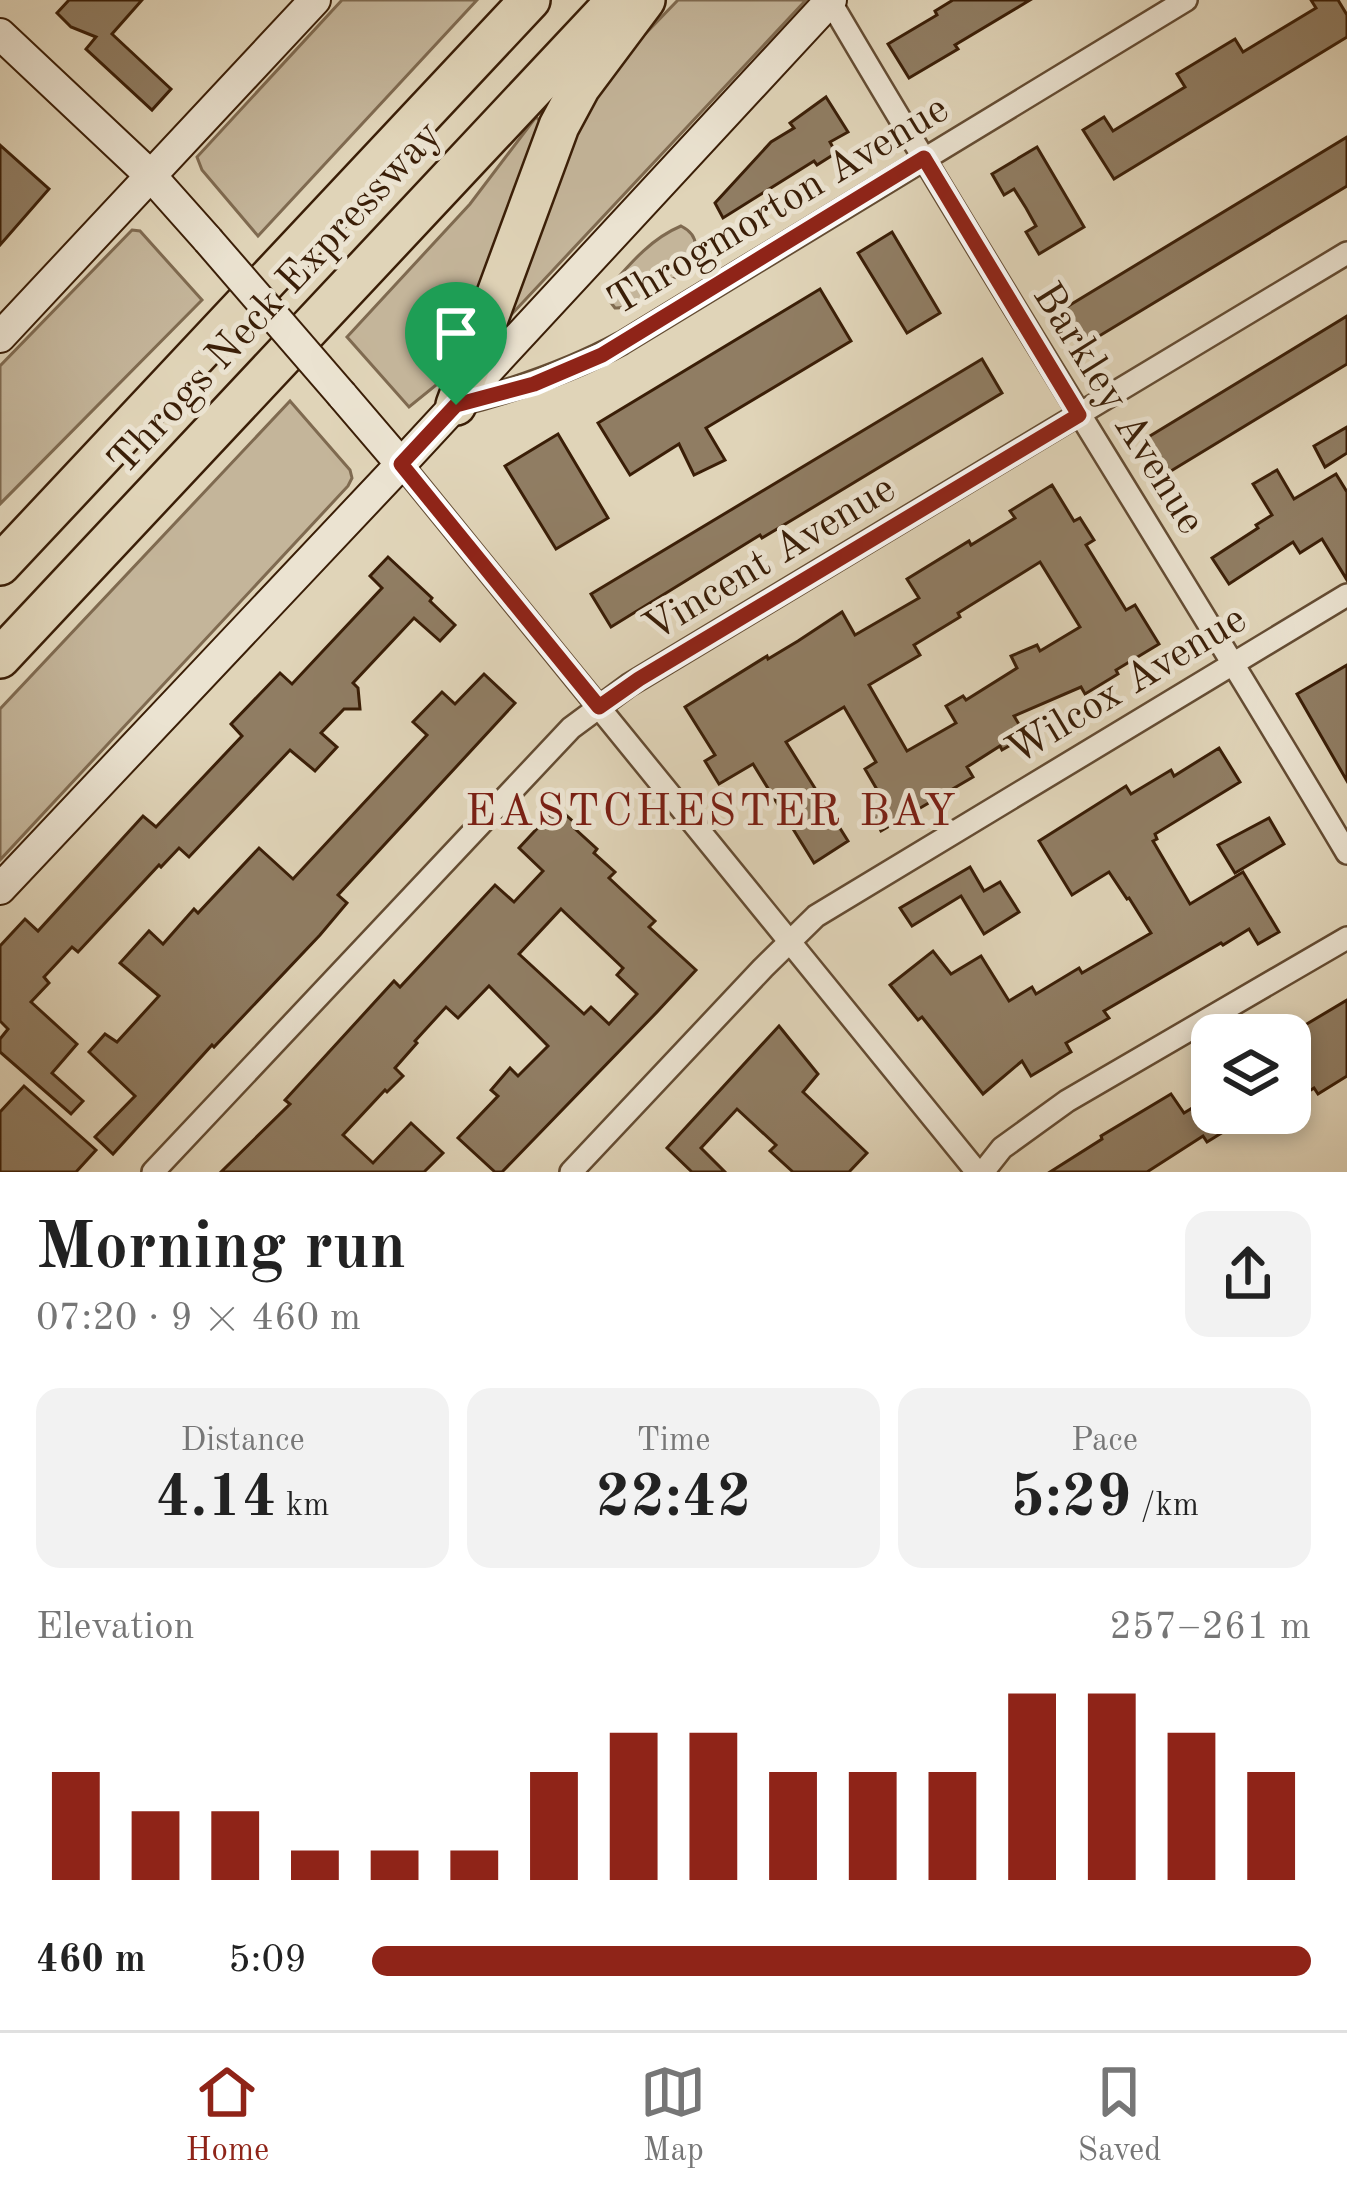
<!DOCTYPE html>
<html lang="en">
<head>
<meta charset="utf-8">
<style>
  body { margin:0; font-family:"Old Standard TT",serif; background:#f2f2f2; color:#222; height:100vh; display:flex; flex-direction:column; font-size:45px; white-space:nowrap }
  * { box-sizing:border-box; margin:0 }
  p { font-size:39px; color:#767676 }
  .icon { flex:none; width:66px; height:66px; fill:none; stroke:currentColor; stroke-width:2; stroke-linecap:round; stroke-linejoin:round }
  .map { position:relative; height:1172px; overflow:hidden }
  .side { display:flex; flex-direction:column; background:#fff; flex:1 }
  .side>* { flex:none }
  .tools { position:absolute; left:1191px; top:1014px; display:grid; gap:24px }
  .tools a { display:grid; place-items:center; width:120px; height:120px; border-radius:24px; background:#fff; box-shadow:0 6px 18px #0003; font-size:60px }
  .pin { position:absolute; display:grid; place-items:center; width:102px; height:102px; color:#fff; margin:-123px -51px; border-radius:50% 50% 50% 0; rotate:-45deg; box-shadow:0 0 12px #0007 }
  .pin .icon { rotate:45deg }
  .round { display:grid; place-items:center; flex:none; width:126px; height:126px; border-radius:24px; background:#f2f2f2 }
  .headline { display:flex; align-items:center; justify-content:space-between; height:204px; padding:0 36px }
  h1 { font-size:66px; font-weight:800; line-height:90px }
  .figures { display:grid; grid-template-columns:repeat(3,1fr); gap:18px; height:204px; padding:12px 36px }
  .figures div { display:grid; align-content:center; border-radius:24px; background:#f2f2f2; text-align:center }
  .figures b { font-size:60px; font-weight:800 }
  .figures small { font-size:33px; font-weight:400 }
  .figures p { font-size:33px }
  .chart { height:336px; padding:24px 36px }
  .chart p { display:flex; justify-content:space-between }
  .chart svg { width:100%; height:216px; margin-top:12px; stroke:#8f2418; stroke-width:6 }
  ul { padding:0 36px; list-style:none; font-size:39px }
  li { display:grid; grid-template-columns:192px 144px 1fr; align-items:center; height:90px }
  li i { height:30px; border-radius:15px; background:#8f2418 }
  .dock { display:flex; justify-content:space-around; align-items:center; height:168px; border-top:3px solid #e0e0e0; background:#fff; font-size:33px; color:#767676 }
  .dock a { display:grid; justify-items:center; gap:6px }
  .dock .current { color:#8f2418 }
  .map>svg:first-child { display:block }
  .green { fill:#c4b59a; stroke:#7f6a50; stroke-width:3 }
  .building { fill:#907d63; stroke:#3a1e07; stroke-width:3; fill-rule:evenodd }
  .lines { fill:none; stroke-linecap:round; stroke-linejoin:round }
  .street-casing { stroke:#644c33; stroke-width:26 }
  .secondary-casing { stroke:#3a1e07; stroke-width:34 }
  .highway-casing { stroke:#3a1e07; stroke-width:44 }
  .street { stroke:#ebe3d1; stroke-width:21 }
  .secondary { stroke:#ebe3d1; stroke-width:30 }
  .highway { stroke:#e0d4b8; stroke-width:39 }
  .secondary-bridge-casing { stroke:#3a1e07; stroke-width:34; stroke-linecap:butt }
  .secondary-bridge { stroke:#ebe3d1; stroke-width:30 }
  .route-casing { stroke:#fff; stroke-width:24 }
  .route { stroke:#8f2418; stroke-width:15 }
  .labels { text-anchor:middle; stroke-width:10; stroke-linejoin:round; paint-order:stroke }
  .street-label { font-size:42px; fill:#3a1e07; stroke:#ebe3d1 }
  .neighbourhood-label { font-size:45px; letter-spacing:3px; fill:#7a1f14; stroke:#ebe3d1 }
</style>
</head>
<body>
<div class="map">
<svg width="1347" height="1172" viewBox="0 0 1347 1172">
  <rect width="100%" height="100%" fill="#e0d4b8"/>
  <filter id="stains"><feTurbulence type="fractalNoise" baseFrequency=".00167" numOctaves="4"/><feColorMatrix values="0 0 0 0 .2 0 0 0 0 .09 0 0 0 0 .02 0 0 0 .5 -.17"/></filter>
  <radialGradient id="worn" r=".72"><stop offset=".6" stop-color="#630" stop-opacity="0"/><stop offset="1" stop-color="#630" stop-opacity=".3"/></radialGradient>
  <!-- green -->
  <g class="green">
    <path d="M342,0h135l-219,236 -56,-66 -5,-13z"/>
    <path d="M678,0h128l-295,315 -2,-9 80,-214z"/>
    <path d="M536,117l9,9 -86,227 -13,24 -37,30 -62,-70 123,-133z"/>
    <path d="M681,226c49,25 -42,84 -66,82l-6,-8 -2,-10c22,-25 43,-51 74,-64z"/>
    <path d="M132,230l8,1 62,69 -202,204v-138z"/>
    <path d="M290,401l60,69 2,8 -4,8 -348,374v-151z"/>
  </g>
  <!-- building -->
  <g class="building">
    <path d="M69,0h73l-30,34 59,55 -19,21 -66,-61 10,-12 -25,-10 -14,-14z"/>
    <path d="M953,0h77l-75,45 3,4 -49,29 -21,-34 49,-29 -2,-4z"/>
    <path d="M1311,0h27l9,15v22l-233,142 -31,-49 21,-13 9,14 72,-44 -8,-13 58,-35 8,13 73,-44z"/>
    <path d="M826,97l22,35 -18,10 6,11 -19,12 -3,-4 -91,57 -8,-15 56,-61 23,-14 -4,-5z"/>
    <path d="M1347,137v49l-261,158 -21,-36z"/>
    <path d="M0,145l49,44 -49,56z"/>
    <path d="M1037,147l47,80 -45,27 -13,-22 10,-6 -10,-18 -12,-19 -10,6 -12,-21z"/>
    <path d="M892,232l48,81 -33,20 -49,-80z"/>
    <path d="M820,289l31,52 -145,87 19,32 -31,15 -15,-31 -49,31 -32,-52z"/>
    <path d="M1347,316v48l-181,110 -21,-35z"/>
    <path d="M982,359l20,34 -200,121 -40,24 -2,-3 -149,92 -20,-33z"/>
    <path d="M1347,427v26l-22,14 -11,-21z"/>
    <path d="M558,434l50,84 -52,31 -51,-83z"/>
    <path d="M1277,470l17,29 42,-25 11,18v88l-25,-41 -22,14 -7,-11 -64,42 -17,-26 46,-30 -2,-3 16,-10 -19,-31z"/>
    <path d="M1052,485l22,36 6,-3 14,22 -8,5 40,65 9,-5 24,39 -43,26 2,4 -33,20 -4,-7 -67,29 12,20 -24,14 -2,-4 -33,21 6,10 -92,54 -9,-18 14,-8 -21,-36 11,-7 -32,-55 -58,35 62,99 -34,22 -61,-99 -34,20 -14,-23 10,-6 -30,-48 82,-51 1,3 30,-18 44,-29 13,23 64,-37 -12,-19 62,-38 2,4 44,-27 -5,-7zM1040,562l40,65 -40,24 -3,-6 -26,11 6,12 -51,32 -3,-4 -17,10 10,17 -49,28 -38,-66 51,-30 -6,-10 46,-28 -2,-4z"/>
    <path d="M388,557l44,41 -2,3 25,24 -15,16 -26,-23 -61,65 5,5 2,21h-16l-23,24 16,14 -22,24 -25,-21 -101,107 -10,-9 -18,19 -2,-2 -81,87 -6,-5 -28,30 5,6 -18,19 46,42 -25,29 31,28 -12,13 -71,-62v-13l8,-10 -8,-8v-75l25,-27 13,12 105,-115 13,11 86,-91 -11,-12 49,-51 12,11 90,-96 -12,-12z"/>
    <path d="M1347,665v116l-50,-87z"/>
    <path d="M484,674l31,29 -177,192 9,8 -27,32 -106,112 -2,-2 -99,109 -18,-17 40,-41 -46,-44 16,-18 12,8 42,-46 -39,-33 29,-32 14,13 31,-35 4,4 61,-65 34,31 134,-144 -14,-13 29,-30 13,12z"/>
    <path d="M1219,748l21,34 -85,52 2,5 -4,2 37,63 53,-32 36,60 -21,12 -9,-15 -26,16 -2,-2 -117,68 5,7 -43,25 5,9 -40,24 -9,-15 -39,33 -61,-77 -4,3 -28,-35 43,-34 18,23 30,-18 28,45 23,-14 4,7 43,-26 3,5 69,-40 -22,-35 -2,1 -18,-27 -37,23 -33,-54 87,-55 5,8 40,-24 3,6z"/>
    <path d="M557,807l19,17 -3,3 24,22 -3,4 21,19 -6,6 46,43 -6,6 47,43 -39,42 -155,160h-7l-37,-34 40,-42 -7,-6 19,-22 8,8 30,-30 -59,-60 -31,32 -12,-11 -31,34 2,2 -22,25 8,8 -16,16 -2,-2 -42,45 30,28 38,-40 32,30 -19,19h-203l69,-68 -5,-4 109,-119 6,6 95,-102 19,17 29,-31 -24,-23zM561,909l62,59 -6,7 20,19 -28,30 -18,-17 -7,7 -65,-60z"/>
    <path d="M1269,818l15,26 -49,29 -17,-28z"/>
    <path d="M970,867l14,24 16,-9 19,30 -35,22 -23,-38 -49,30 -12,-18z"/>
    <path d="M1347,1000v76l-29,18 -4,-6 -24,15v-69z"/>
    <path d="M779,1026l39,48 -15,18 64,61 -18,19h-56l-23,-21 6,-6 -39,-36 -36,39 24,24h-33l-25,-24z"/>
    <path d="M24,1086l72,64 -20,22h-76v-60z"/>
    <path d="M1171,1094l13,19 28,-17v17h42l-47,29 -4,-6 -56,36h-97l52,-33 -1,-3z"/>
  </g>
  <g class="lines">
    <defs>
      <g id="street">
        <path d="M830,1c168,287 348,567 517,852"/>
        <path d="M457,405c58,-15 112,-33 165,-62l564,-343"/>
        <path d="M401,464l576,708"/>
        <path d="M153,1172l418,-444 58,-43 718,-432"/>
        <path d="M571,1172l192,-204 53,-52 531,-321"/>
        <path d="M983,1172l19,-24 65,-47 280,-163"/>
      </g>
      <g id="secondary">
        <path d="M0,34l151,142 57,64"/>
        <path d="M0,337l315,-337"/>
        <path d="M342,395l59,69"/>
        <path d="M0,889l401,-425 430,-464"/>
      </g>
      <g id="highway">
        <path d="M456,405l103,-279 21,-39 65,-87"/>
        <path d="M0,565l530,-565"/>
        <path d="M0,658l617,-658"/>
      </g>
    </defs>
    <!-- street casing -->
    <use href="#street" class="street-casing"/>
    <!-- secondary casing -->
    <use href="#secondary" class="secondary-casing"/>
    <!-- highway casing -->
    <use href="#highway" class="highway-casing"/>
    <!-- street -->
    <use href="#street" class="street"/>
    <!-- secondary -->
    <use href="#secondary" class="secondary"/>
    <!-- highway -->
    <use href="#highway" class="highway"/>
    <defs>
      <path id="secondary-bridge" d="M208,240l134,155"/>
    </defs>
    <!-- secondary-bridge casing -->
    <use href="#secondary-bridge" class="secondary-bridge-casing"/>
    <!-- secondary-bridge -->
    <use href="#secondary-bridge" class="secondary-bridge"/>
  </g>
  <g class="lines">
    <defs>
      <path id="route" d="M924,158l155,257 -440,264 -40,28 -198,-243 55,-59 78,-21 68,-29z"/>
    </defs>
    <!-- route casing -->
    <use href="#route" class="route-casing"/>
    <!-- route -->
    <use href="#route" class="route"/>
  </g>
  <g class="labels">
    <!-- street labels -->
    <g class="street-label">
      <text transform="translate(777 203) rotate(-31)" y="15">Throgmorton Avenue</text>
      <text transform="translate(273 296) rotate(-47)" y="15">Throgs Neck Expressway</text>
      <text transform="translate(1121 407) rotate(58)" y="15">Barkley Avenue</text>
      <text transform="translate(768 556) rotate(-31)" y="15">Vincent Avenue</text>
      <text transform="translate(1125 683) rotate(-31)" y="15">Wilcox Avenue</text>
    </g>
    <!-- neighbourhood labels -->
    <g class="neighbourhood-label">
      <text x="712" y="825">EASTCHESTER BAY</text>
    </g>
  </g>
  <rect width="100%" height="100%" filter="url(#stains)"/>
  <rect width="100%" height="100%" fill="url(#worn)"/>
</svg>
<div class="tools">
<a><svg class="icon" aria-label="layers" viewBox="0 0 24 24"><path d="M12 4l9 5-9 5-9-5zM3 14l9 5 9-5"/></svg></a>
</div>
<div class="pin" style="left:456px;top:405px;background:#1e9e55"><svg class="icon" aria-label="arrive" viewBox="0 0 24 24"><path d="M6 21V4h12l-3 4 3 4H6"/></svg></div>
</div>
<section class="side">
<div class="headline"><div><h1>Morning run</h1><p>07:20 · 9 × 460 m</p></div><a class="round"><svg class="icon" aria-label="share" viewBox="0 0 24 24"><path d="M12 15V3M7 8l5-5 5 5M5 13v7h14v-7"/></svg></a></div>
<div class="figures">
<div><p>Distance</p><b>4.14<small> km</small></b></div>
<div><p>Time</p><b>22:42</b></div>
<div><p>Pace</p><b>5:29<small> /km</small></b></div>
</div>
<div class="chart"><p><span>Elevation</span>257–261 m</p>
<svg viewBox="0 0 160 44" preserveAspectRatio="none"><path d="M5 44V22M15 44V30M25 44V30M35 44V38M45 44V38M55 44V38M65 44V22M75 44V14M85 44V14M95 44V22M105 44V22M115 44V22M125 44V6M135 44V6M145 44V14M155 44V22"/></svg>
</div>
<ul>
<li><b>460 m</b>5:09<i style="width:100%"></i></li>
</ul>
</section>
<nav class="dock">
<a class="current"><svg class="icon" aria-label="home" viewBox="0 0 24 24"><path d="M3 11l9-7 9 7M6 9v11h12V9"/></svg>Home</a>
<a><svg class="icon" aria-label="map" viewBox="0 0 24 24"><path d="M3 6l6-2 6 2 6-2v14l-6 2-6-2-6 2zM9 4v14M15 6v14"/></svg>Map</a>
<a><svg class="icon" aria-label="saved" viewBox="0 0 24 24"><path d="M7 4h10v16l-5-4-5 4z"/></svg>Saved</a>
</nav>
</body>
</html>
